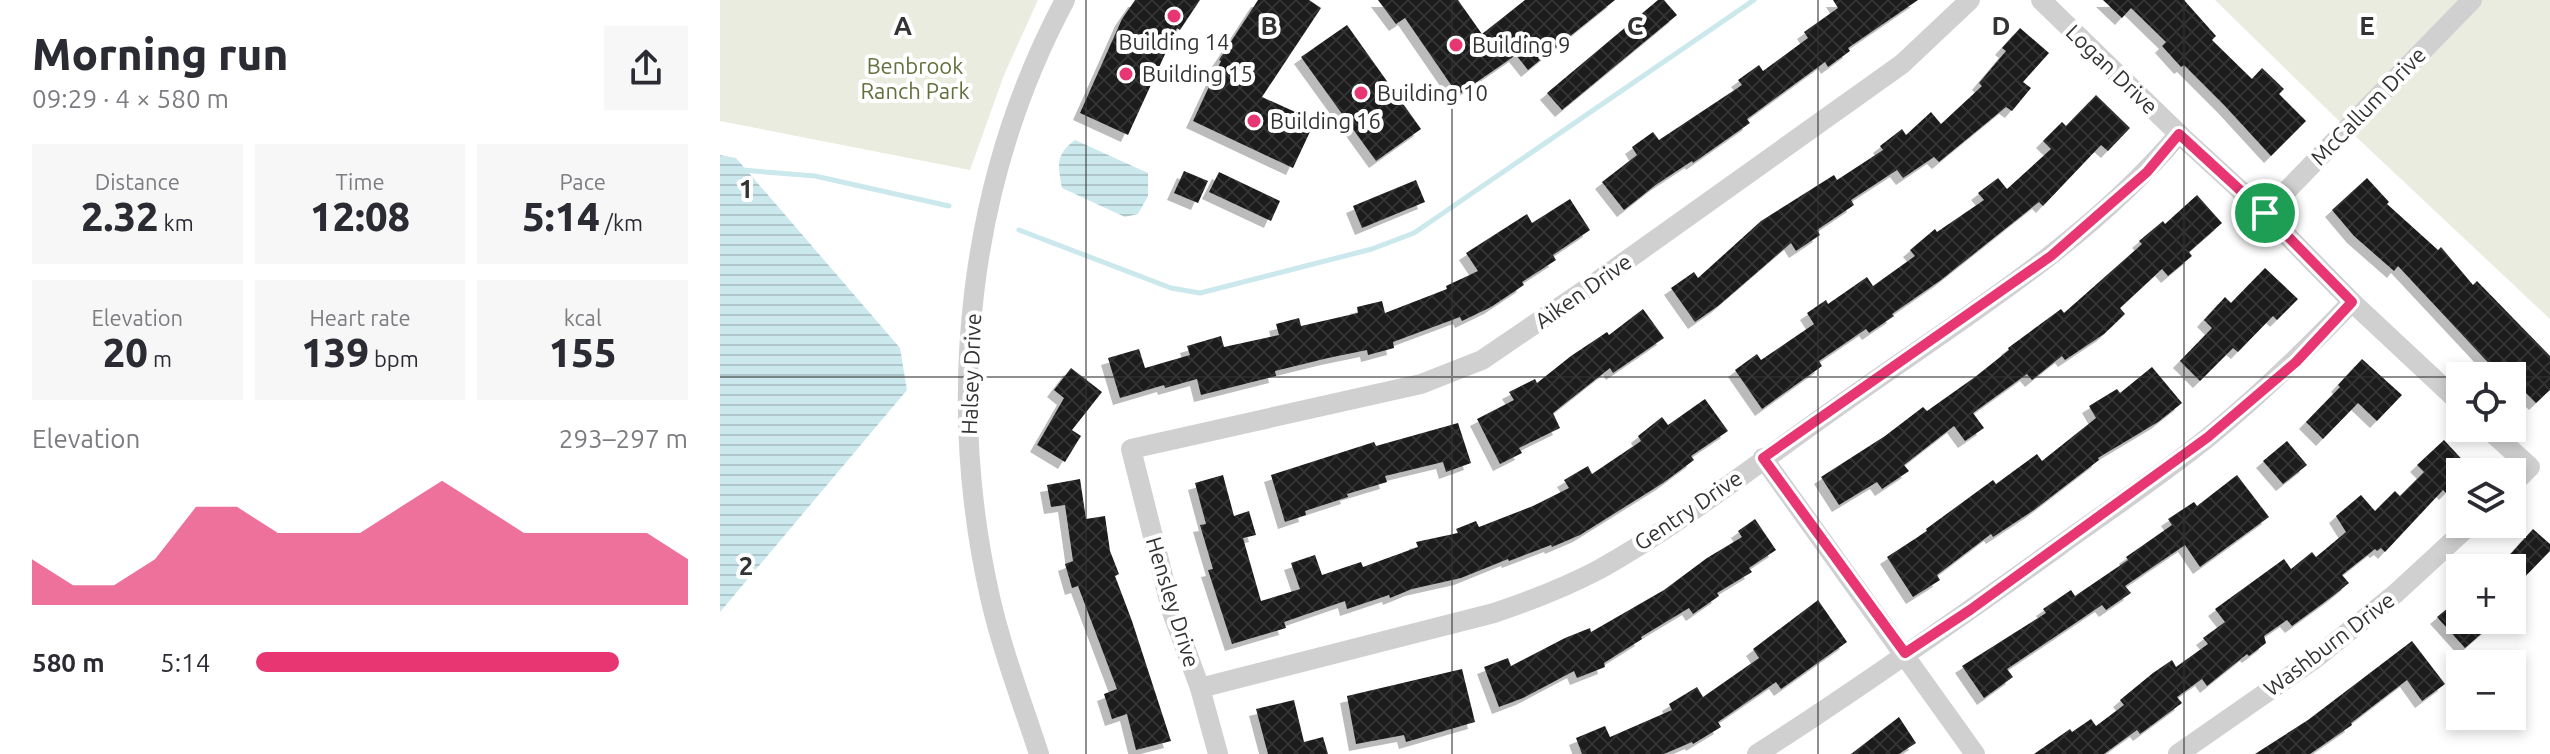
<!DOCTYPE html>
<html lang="en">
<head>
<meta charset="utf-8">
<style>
  body { margin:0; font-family:Ubuntu,sans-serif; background:#f7f7f7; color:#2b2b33; height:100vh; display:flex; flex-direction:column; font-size:30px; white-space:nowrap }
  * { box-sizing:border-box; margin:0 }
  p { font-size:26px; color:#7c7c81 }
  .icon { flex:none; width:44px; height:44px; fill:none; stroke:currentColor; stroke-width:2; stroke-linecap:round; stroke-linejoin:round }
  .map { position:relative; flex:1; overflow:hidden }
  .side { display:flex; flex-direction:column; background:#fff; width:720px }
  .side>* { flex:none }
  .controls { position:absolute; left:1726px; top:362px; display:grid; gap:16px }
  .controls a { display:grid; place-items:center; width:80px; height:80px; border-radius:0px; background:#fff; box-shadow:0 4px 12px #0003; font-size:40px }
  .pin { position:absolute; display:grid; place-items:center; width:68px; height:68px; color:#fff; margin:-34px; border:4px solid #fff; border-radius:50%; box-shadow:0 2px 8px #0007 }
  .round { display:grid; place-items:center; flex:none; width:84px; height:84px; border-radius:0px; background:#f7f7f7 }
  .head { display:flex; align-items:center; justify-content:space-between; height:136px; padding:0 32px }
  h1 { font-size:44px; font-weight:800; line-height:60px }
  .stats { display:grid; grid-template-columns:repeat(3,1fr); gap:12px; height:136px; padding:8px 32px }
  .stats div { display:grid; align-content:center; border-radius:0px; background:#f7f7f7; text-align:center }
  .stats b { font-size:40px; font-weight:800 }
  .stats small { font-size:22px; font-weight:400 }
  .stats p { font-size:22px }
  .chart { height:224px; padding:16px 32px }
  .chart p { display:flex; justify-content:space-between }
  .chart svg { width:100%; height:144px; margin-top:8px; fill:#e83673; opacity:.7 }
  ul { padding:0 32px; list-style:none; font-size:26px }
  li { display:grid; grid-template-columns:128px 96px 1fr; align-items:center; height:60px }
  li i { height:20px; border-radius:10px; background:#e83673 }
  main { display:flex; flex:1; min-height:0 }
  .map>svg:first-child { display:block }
  .green { fill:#e9ecde }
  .water { fill:url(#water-rules) }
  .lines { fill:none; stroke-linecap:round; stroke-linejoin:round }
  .stream { stroke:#cbe8ec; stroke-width:5 }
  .building { fill:url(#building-cross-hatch); filter:url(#shadow) }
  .minor { stroke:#d0d0d0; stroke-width:20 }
  .route-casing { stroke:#fff; stroke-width:16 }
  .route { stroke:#e83673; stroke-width:10 }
  .grid { fill:none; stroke:#333; stroke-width:2; stroke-opacity:0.55 }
  .poi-dot { fill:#e83673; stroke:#fff; stroke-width:3 }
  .labels { text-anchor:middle; stroke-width:8; stroke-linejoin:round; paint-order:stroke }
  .poi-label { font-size:22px; fill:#333; stroke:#fff; text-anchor:start }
  .park-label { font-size:22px; fill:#63703e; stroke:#fff }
  .street-label { font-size:22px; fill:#333; stroke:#fff }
  .grid-label { font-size:26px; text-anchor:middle; font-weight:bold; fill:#333; stroke:#fff; stroke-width:8; stroke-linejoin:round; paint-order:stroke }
</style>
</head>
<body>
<main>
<section class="side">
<div class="head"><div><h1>Morning run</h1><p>09:29 · 4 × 580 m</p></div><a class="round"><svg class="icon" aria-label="share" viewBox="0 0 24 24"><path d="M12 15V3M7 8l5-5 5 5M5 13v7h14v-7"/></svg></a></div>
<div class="stats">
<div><p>Distance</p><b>2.32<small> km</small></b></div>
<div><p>Time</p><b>12:08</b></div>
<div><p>Pace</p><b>5:14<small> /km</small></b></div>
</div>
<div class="stats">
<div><p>Elevation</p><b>20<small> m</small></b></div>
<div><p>Heart rate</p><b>139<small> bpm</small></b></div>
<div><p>kcal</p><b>155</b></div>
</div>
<div class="chart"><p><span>Elevation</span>293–297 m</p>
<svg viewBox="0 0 160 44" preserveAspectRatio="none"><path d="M0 44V30L10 38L20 38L30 30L40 14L50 14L60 22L70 22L80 22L90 14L100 6L110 14L120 22L130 22L140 22L150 22L160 30V44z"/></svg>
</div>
<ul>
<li><b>580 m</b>5:14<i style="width:84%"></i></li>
</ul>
</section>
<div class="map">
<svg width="1830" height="754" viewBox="0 0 1830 754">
  <defs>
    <pattern id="water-rules" width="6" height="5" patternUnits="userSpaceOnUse" patternTransform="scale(2)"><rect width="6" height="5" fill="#cbe8ec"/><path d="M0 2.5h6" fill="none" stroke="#afc7cb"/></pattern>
    <pattern id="building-cross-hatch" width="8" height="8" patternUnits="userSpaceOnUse" patternTransform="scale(2)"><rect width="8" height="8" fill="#1a1a1a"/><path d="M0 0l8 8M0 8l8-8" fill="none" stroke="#333"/></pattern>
    <filter id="shadow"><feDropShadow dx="-7" dy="7" stdDeviation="0" flood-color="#0004"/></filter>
  </defs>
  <rect width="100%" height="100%" fill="#fff"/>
  <!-- green -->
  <g class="green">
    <path d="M0,0h318l-34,75 -34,95 -250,-49z"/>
    <path d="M1495,0h335v319l-215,-202z"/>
  </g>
  <!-- water -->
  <g class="water">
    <path d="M355,140l73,33v23l-10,18 -13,3 -63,-29c-4,-23 -7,-33 13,-48z"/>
    <path d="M0,155l16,3 164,190 7,42 -187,222z"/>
  </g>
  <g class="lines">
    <!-- stream -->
    <g class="stream">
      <path d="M22,170l73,6 134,30"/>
      <path d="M299,230l152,58 29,5 172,-44 42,-16 340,-233"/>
    </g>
  </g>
  <!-- building -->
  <g class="building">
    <path d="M415,0h65l-20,30 -3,-2 -49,107 -48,-22 42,-94z"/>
    <path d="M538,0h51l12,8 -59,89 53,24 -22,47 -100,-47 28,-60 -2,-1z"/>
    <path d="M658,0h80l24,34 43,-34h90l-87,70 -12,-15 -58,40 -53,-77 -9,6z"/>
    <path d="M938,0h6l13,15 -115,95 -15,-17z"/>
    <path d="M1113,0h85l-70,48 2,3 -22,16 -3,-5 -78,57 3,4 -57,40 -1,-2 -35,23 -33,26 -22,-28 35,-27 -5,-8 21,-15 6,8 83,-55 -4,-5 21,-15 4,6 45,-33 -4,-6 34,-24z"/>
    <path d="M1383,0h81l32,36 -4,4 40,39 10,-11 22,21 -5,5 27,27 -35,35 -46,-50 -41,-41 -3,2 -19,-21 4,-4 -35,-34 -9,10z"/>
    <path d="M627,25l74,104 -45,32 -75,-104z"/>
    <path d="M1300,28l29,25 -26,29 8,6 -19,23 -6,-4 -67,55 -5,-5 -31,21 -6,-8 -46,30 3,5 -37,25 3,5 -24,16 -5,-8 -73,63 -23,16 -24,-34 23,-16 4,6 63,-57 73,-46 3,5 46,-30 -3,-4 22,-17 4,6 25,-23 10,12 41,-38 -3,-3 27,-32 -4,-3z"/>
    <path d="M1376,95l34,33 -22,23 -7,-6 -58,61 -4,-4 -98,78 -49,34 2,2 -25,17 -3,-4 -47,32 3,5 -60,43 -27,-39 22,-16 4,6 53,-36 -7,-11 19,-13 2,4 39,-27 6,9 42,-30 -5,-6 25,-21 2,3 47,-32 -6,-7 20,-15 9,11 44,-40 -8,-8 19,-19 4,4z"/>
    <path d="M464,171l24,10 -10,22 -24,-10z"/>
    <path d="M499,172l61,29 -9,20 -62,-29z"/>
    <path d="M1647,178l22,24 -2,2 51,46 3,-3 32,38 4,-4 73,75v34l-14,13 -24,-24v-3h-3l-9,-9 -4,4 -98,-105 -4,5 -40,-35 -22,-26z"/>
    <path d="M696,180l9,22 -63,26 -9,-22z"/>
    <path d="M1477,195l25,28 -33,29 3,4 -24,20 -6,-7 -42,39 5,6 -21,20 -39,26 -3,-4 -30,24 -5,-6 -54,39 11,15 -19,13 -11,-15 -50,39 5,6 -27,18 -5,-7 -38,23 -18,-28 64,-41 38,-29 4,4 48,-34 34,-27 -1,-2 53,-39 3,4 78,-69 -3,-3 24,-20 2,3z"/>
    <path d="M850,199l20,31 -37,25 3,5 -34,22 2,3 -33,22 -29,14 -2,-4 -67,25 1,6 -26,7 -1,-5 -39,8 -53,13 1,5 -75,19 -4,-16 -32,9 -1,-3 -44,13 -12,-40 31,-9 6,19 45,-13 -3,-9 34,-10 3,11 55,-12 -3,-11 23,-6 2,8 57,-13 -1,-6 25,-6 3,12 62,-24 -1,-3 32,-15 -12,-18 61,-39 5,9z"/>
    <path d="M1545,268l33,31 -21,21 -4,-4 -35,36 -5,-4 -33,33 -20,-20 32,-33 -8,-8 21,-23 6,6z"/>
    <path d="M923,309l21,29 -51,35 -3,-5 -57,45 7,15 -41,20 3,5 -22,11 -23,-45 37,-19 -5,-8 26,-13 2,4 34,-27 36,-24 2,3z"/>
    <path d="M1642,359l40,36 -25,26 -19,-18 -35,36 -17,-17 34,-35 -2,-2z"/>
    <path d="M1432,367l30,36 -24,19 -60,36 1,2 -65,50 -41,27 -2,-3 -54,41 3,5 -27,17 -26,-40 40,-26 -1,-2 67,-49 3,4 41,-30 5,7 54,-43 -7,-12 28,-17 3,4z"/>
    <path d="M351,368l31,24 -30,38 9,6 -16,26 -28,-17 27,-47 -10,-8z"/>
    <path d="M985,399l23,32 -37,25 3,4 -31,23 -83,52 -28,12 -1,-2 -42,16 -1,-2 -47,19 -49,11 -22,9 -1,-3 -42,14 -2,-8 -61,21 2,6 -54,16 -24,-74 5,-1 -13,-44 6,-1 -11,-41 28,-8 11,41 15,-5 7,24 -13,3 18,63 39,-12 -9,-26 24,-8 7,20 39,-13 2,5 55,-20 -2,-5 42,-9 -2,-4 20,-8 3,6 54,-21 36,-18 -5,-8 24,-14 4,8 49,-33 -3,-5 24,-19 6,8z"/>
    <path d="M738,423l13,40 -25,9 -3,-10 -58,14 2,6 -40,12 1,3 -43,14 1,4 -21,7 -14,-47 103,-33 2,4z"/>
    <path d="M1724,440l25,27 -9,5 -3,6 2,2 -13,13 -3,-3 -58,62 -4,-4 -4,3 -2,-2 -33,26 7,8 -16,13 -41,30 -5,-6 -23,16 2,7 -17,13 -2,-2 -40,32 -5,-7 -25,18 5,6 -42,31 -3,-4 -33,24h-70l36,-25 2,3 19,-13 5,7 28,-21 -4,-5 33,-27 19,-13 4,7 32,-23 -5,-6 22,-16 -10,-13 69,-50 7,10 21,-17 4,5 30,-25 -10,-16 25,-21 14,16 20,-20 5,5 24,-24 -7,-7z"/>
    <path d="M1567,441l20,24 -24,19 -20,-23z"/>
    <path d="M1517,475l32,42 -69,50 -15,-22 -60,41 6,7 -25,17 -4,-5 -95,64 6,8 -29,21 -22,-32 84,-53 -3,-4 28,-19 4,6 53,-36 -2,-3 46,-32 -4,-6 26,-17 3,4z"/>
    <path d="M360,479l6,40 19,-3 5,35 9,23 -4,2 17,45 39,120 -35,9 -9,-36 -15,5 -8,-25 13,-5 -39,-103 -6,2 -7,-24 8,-3 -8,-56 -14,2 -4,-22z"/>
    <path d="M1035,519l21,31 -27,18 3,4 -35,21 2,3 -26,18 -4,-6 -48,29 1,2 -38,24 1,4 -28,11 -3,-7 -51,27 -24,9 -15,-40 24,-9 3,8 54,-28 25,-10 1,4 73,-42 43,-32 35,-21 -4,-6z"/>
    <path d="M1813,529l17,15v7l-38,39v-22h-14z"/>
    <path d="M1740,598v22h37l-32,28 -28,-31z"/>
    <path d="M1098,600l29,42 -66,47 -5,-7 -58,40 3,5 -28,17 -1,-2 -28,12h-82l-6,-16 29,-12 5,11 62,-27 -3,-6 28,-17 6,10 56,-39 -6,-9z"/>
    <path d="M1692,641l33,43 -23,17 -15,-21 -56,43 1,2 -42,29h-55l53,-34z"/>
    <path d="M742,669l13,53 -69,20 -2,-7 -48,9 -9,-48z"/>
    <path d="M574,700l10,42 19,-5 5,17h-60l-12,-45z"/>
    <path d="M1179,717l17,26 -17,11h-48z"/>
  </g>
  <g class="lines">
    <!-- minor -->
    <g class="minor">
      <path d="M1321,0l138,134 86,79 87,89 108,101"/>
      <path d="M1545,213l207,-213"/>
      <path d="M1767,428l43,39 -18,18"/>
      <path d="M1043,458l212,296"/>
      <path d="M480,688l294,-75c36,-12 72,-26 106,-44 87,-49 168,-114 250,-171 114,-81 238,-156 329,-264"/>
      <path d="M319,754c-17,-52 -37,-104 -49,-157 -45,-200 -22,-415 75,-597"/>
      <path d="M498,754l-18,-66 -28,-76 -41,-163 290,-65 61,-24 110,-75 310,-221 68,-64"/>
      <path d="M1037,754c103,-66 202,-136 301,-207 51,-37 104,-72 153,-112 50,-41 96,-86 141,-133"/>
      <path d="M1458,754l138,-96 79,-64 76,-70"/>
    </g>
  </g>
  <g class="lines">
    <defs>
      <path id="route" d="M1459,134l86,79 87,89 -56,60 -88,75 -238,173 -65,43 -142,-195 288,-202 96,-84z"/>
    </defs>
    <!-- route casing -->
    <use href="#route" class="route-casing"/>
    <!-- route -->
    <use href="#route" class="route"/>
  </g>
  <!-- grid -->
  <path class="grid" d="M366,0v754M732,0v754M1098,0v754M1464,0v754M0,377h1740M1792,377h38"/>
  <!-- markers -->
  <g class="poi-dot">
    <circle cx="454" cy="16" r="8"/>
    <circle cx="736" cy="45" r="8"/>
    <circle cx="406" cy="74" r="8"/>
    <circle cx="641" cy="93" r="8"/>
    <circle cx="534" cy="121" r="8"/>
  </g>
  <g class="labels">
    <!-- poi labels -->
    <g class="poi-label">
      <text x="454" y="50" text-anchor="middle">Building 14</text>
      <text x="752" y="53">Building 9</text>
      <text x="422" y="82">Building 15</text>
      <text x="657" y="101">Building 10</text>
      <text x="550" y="129">Building 16</text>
    </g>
    <!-- park labels -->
    <g class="park-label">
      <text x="195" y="74">Benbrook<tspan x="195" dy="25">Ranch Park</tspan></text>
    </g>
    <!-- street labels -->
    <g class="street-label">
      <text transform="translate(1392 69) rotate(44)" y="8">Logan Drive</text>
      <text transform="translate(1648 106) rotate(-46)" y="8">McCallum Drive</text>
      <text transform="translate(863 291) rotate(-35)" y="8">Aiken Drive</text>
      <text transform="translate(251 374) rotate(-88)" y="8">Halsey Drive</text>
      <text transform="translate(968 510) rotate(-34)" y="8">Gentry Drive</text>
      <text transform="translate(453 602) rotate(73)" y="8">Hensley Drive</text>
      <text transform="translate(1609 644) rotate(-37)" y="8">Washburn Drive</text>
    </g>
  </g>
  <g class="grid-label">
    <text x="183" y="35">A</text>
    <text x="549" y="35">B</text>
    <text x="915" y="35">C</text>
    <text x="1281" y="35">D</text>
    <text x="1647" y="35">E</text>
    <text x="26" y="198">1</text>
    <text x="26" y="575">2</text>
  </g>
</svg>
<div class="controls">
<a><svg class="icon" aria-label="locate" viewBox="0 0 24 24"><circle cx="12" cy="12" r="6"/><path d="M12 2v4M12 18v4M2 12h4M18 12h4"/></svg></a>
<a><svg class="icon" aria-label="layers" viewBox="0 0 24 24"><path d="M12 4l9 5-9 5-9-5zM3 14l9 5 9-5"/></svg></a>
<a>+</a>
<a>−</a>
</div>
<div class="pin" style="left:1545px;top:213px;background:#1e9e55"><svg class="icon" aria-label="arrive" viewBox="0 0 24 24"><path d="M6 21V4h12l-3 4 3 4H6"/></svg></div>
</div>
</main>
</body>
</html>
